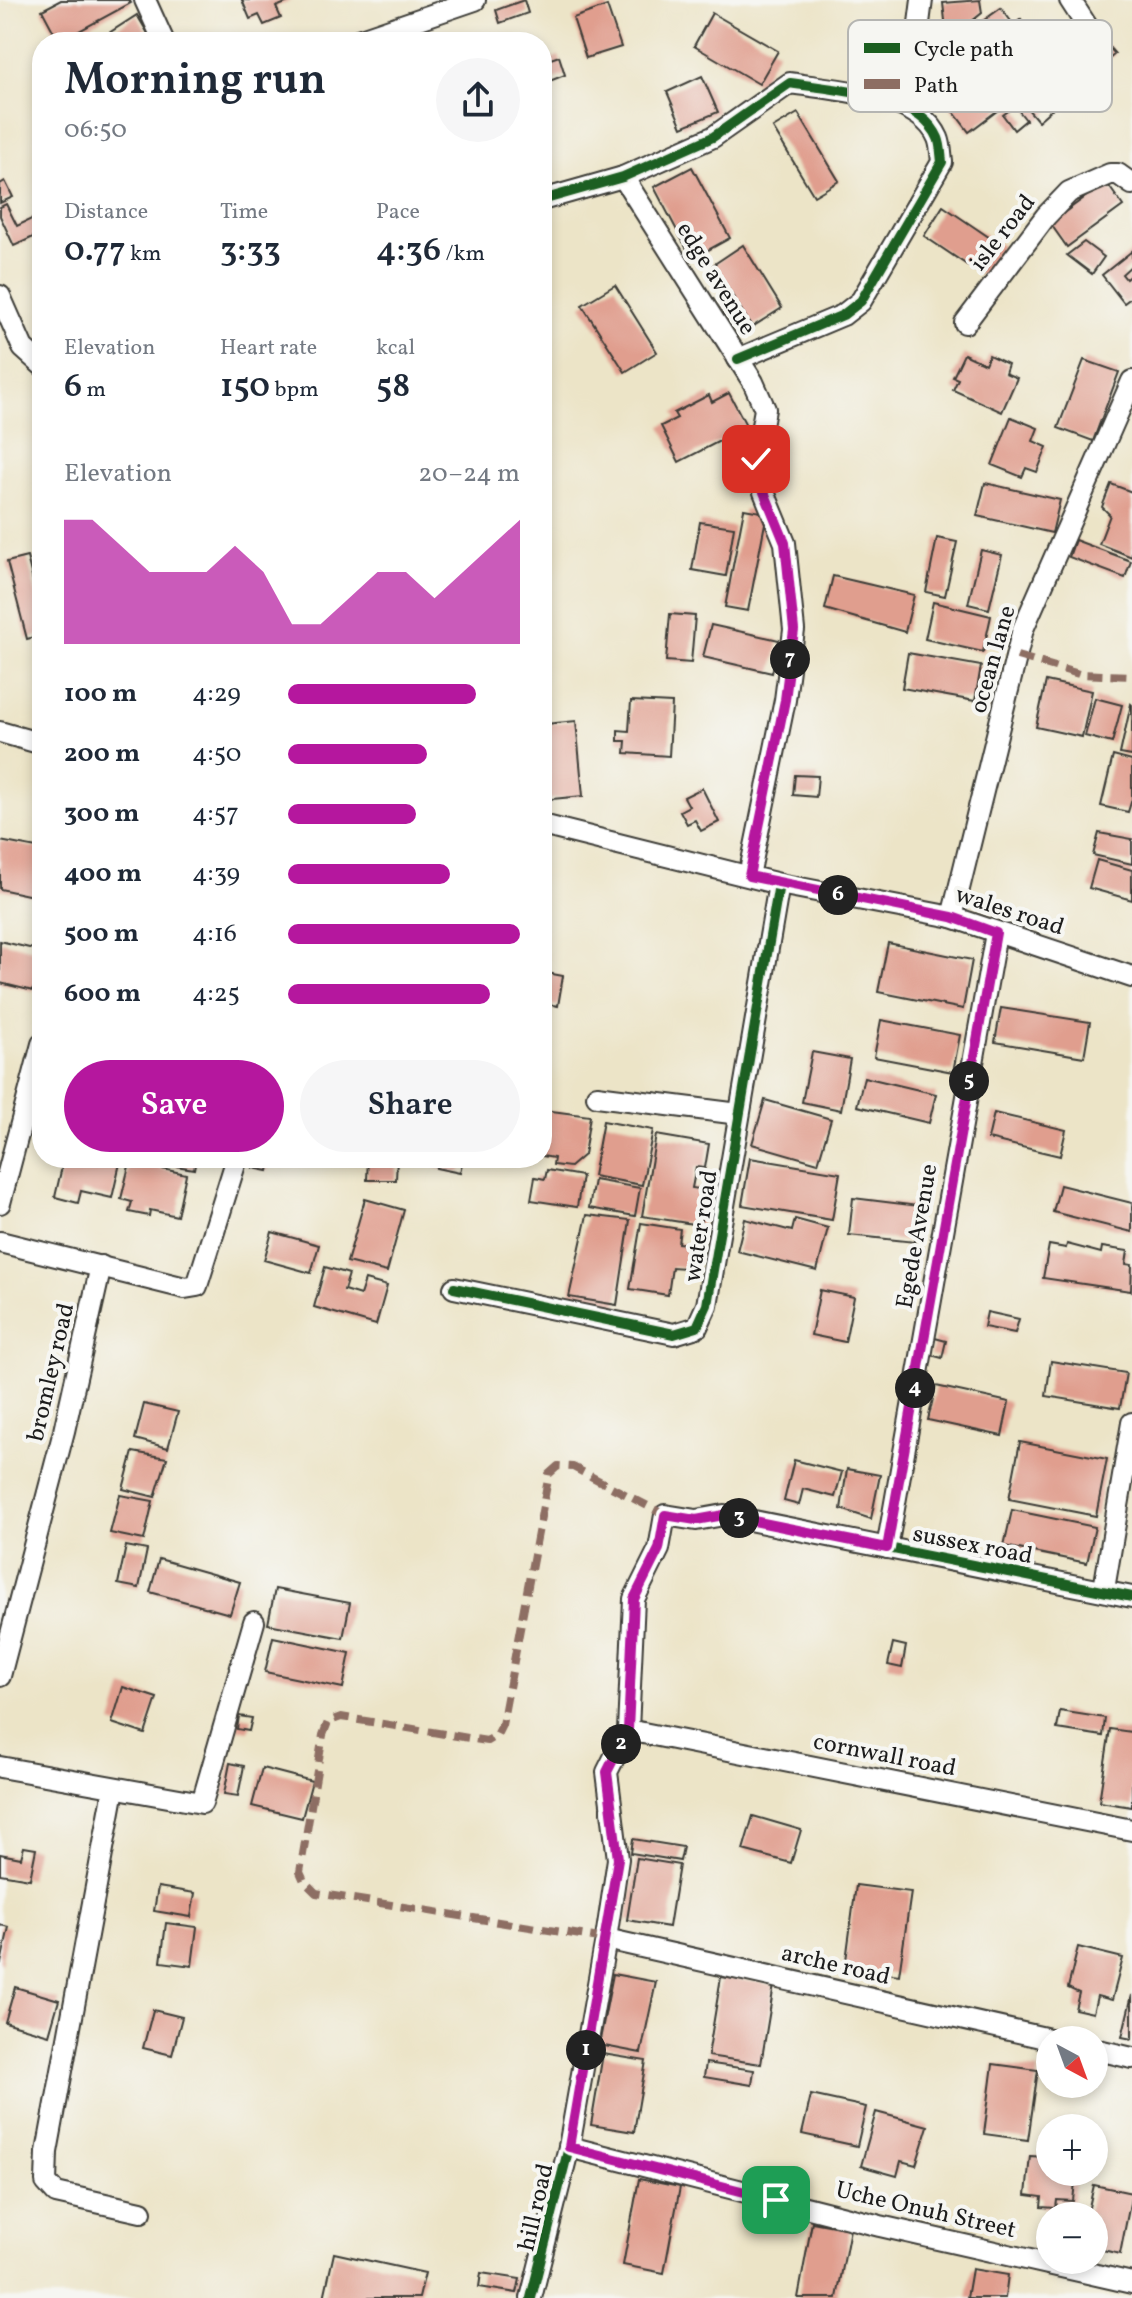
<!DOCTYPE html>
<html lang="en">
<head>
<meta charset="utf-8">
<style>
  body { margin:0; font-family:Vollkorn,serif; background:#f6f6f7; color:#1f2937; height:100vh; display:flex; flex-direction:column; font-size:30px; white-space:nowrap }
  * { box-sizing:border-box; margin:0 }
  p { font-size:26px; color:#747a83 }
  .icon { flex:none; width:44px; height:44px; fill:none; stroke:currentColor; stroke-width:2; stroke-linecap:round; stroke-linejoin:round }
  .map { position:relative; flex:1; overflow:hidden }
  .drawer { position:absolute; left:32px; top:32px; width:520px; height:1136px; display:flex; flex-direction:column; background:#fff; border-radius:32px; box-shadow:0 4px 12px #0003 }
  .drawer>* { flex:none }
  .needle { width:52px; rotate:139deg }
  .fabs { position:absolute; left:1036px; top:2026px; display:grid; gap:16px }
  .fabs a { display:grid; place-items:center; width:72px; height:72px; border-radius:50%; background:#fff; box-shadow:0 4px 12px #0003; font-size:40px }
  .pin { position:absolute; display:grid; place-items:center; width:68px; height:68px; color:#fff; margin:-34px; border-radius:16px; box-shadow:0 4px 12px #0006 }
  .km { position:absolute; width:40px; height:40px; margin:-20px; border-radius:50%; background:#222; color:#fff; font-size:22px; line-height:40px; text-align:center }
  .round { display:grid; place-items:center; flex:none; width:84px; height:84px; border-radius:42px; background:#f6f6f7 }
  .headline { display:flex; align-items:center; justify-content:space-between; height:136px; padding:0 32px }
  h1 { font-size:44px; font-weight:600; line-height:60px }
  .stats { display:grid; grid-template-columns:repeat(3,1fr); gap:12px; height:136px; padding:8px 32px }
  .stats div { display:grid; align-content:center }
  .stats b { font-size:34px; font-weight:600 }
  .stats small { font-size:22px; font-weight:400 }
  .stats p { font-size:22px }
  .chart { height:224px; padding:16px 32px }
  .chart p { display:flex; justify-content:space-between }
  .chart svg { width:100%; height:144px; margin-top:8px; fill:#b5179e; opacity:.7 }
  .cta { display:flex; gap:16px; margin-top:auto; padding:16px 32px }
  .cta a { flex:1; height:92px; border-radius:48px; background:#b5179e; color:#fff; font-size:32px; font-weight:600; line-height:92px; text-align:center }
  .cta a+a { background:#f6f6f7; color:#1f2937 }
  ul { padding:0 32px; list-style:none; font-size:26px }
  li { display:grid; grid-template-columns:128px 96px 1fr; align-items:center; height:60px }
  li i { height:20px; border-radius:10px; background:#b5179e }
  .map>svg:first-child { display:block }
  .building { fill:#e09e8e }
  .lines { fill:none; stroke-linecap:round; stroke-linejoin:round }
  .minor-casing { stroke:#3b3a36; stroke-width:24 }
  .minor { stroke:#fff; stroke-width:20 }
  .quiet { stroke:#8d6e63; stroke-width:8; stroke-dasharray:16 8; stroke-linecap:butt }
  .cycleway-casing { stroke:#f6f6f2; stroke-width:15 }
  .cycleway { stroke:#1b5e20; stroke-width:10 }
  .route-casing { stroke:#fff; stroke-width:16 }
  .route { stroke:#b5179e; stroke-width:10 }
  .labels { text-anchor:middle; stroke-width:8; stroke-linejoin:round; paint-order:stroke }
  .street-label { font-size:24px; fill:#1c1c1c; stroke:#f6f6f2 }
  .key { fill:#f6f6f2; stroke:#b5b5b2; stroke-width:2 }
  .key-label { font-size:22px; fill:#1c1c1c }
</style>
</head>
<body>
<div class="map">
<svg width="1132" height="2298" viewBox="0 0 1132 2298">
  <rect width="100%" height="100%" fill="#f6f6f2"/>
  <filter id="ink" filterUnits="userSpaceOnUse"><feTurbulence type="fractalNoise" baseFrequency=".0125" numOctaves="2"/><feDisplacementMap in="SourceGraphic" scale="16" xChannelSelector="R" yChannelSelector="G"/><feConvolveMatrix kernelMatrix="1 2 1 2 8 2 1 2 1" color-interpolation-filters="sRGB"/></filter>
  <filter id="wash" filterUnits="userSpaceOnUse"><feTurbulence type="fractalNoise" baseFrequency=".006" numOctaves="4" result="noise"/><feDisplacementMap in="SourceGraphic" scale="32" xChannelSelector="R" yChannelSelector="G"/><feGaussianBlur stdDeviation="1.8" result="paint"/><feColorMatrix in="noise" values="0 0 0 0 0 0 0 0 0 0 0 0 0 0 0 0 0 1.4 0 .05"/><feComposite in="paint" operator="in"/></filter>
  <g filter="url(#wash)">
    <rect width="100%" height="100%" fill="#ece4c7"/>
    <g id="blocks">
      <!-- building -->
      <g class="building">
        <path d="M61,0h68l2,3 -72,39 -17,-32z"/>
        <path d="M242,0h51l-17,7 5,11 -17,7 -5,-10 -9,4z"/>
        <path d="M524,0l4,13 -28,10 -4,-13z"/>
        <path d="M980,0l2,13 -15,12 -21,4 -3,-26z"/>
        <path d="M607,6l14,41 -35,11 -13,-40z"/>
        <path d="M1001,8l13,17 7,-6 9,12 -8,5 7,10 -27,21 -29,-39z"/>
        <path d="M712,13l66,38 -19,33 -65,-38z"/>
        <path d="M137,15l16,27h-58z"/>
        <path d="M1088,23l27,31 -77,67 -27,-32z"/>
        <path d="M559,56l6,19 -23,9v-22z"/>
        <path d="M987,71l23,30 -41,31 -22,-29 13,-10 -5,-7 11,-8 5,5z"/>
        <path d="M702,76l16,36 -36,15 -15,-35z"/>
        <path d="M1015,106l11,14 -12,10 -11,-15z"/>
        <path d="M798,113l41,68 -25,15 -41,-68z"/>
        <path d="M692,167l38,71 -38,21 -38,-72z"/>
        <path d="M5,181l8,16 -13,6v-19z"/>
        <path d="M1106,182l17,24 -56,41 -17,-24z"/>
        <path d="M6,204l11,22 25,-12v19l-28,13 -14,-30v-9z"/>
        <path d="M943,206l59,40 -20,29 -58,-39z"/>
        <path d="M1084,242l20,15 -12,17 -25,-19z"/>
        <path d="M743,245l39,63 -30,19 -39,-62z"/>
        <path d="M1132,251v14l-10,9 4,5 6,-5v23l-8,6 -22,-28z"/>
        <path d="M615,285l42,67 -32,20 -43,-67z"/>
        <path d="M964,354l21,10 4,-9 19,9 -3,9 12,5 -15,34 -49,-22 5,-11 -5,-2z"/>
        <path d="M1084,360l35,12 -26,69 -35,-13z"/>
        <path d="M729,393l18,34 -68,35 -18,-36 16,-8 -3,-5 35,-18 3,7z"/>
        <path d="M1011,417l27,11 -5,13 14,6 -10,25 -11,-4 -4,9 -30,-12z"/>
        <path d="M985,483l75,17 -8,33 -75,-17z"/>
        <path d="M1111,484l21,8v65l-33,-13 11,-29 -8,-8z"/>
        <path d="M744,509l23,4 -19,98 -23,-4z"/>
        <path d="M700,522l34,5 -8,49 -34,-6z"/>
        <path d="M937,538l20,4 -12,54 -19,-4z"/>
        <path d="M1075,540l56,21 -6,17 -56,-21z"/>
        <path d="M981,550l21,5 -13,54 -21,-5z"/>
        <path d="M27,557l15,59v19l-15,4 -20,-77z"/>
        <path d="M833,576l81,19 -9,37 -80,-23z"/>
        <path d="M933,602l58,14 -8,36 -58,-13z"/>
        <path d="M670,614l25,2 -4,47 -25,-2z"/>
        <path d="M711,625l68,15 -7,33 -69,-16z"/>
        <path d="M908,653l73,13 -6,35 -73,-13z"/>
        <path d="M1046,681l46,10 -10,46 -46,-10z"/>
        <path d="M1095,698l27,7 -10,38 -27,-7z"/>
        <path d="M631,701l41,2 -3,53 -44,-3 1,-12h-8v-11l11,1z"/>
        <path d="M1131,704l1,1v51l-12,-2z"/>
        <path d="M576,721l7,75 -41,4v-60l6,-1 -2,-15z"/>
        <path d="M1113,756l19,5v38l-4,13 -27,-6z"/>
        <path d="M795,775l23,1 -2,21 -23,-2z"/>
        <path d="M702,788l17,34 -18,9 -6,-11 -8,4 -7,-13 9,-5 -5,-9z"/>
        <path d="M1099,833l33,6v25l-39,-9z"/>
        <path d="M0,841l42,8v49l-42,-9z"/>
        <path d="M1097,860l35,10v30l-43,-12z"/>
        <path d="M0,941l42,10 -9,40 -33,-8z"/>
        <path d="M888,943l84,17 -9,49 -85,-17z"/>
        <path d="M542,972l21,4 -5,30 -16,-3z"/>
        <path d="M1001,1008l89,14 -6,35 -89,-15z"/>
        <path d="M881,1020l79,15 -7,37 -79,-15z"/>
        <path d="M812,1052l38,7 -9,51 -39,-8z"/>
        <path d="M864,1077l72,17 -7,29 -72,-17z"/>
        <path d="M765,1100l66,19 -13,44 -66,-19z"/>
        <path d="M544,1110l46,6 -6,39 -14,12 -17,-2 1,-7 -12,-2z"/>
        <path d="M994,1113l72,17 -6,26 -72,-17z"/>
        <path d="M603,1121l50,9 -11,55 -49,-9z"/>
        <path d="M656,1135l53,9 -4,24 -9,-1 -4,21 14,2 -6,35 -58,-9z"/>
        <path d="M64,1158h33l23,5 -8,35 -31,-7 -3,12 -23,-6z"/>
        <path d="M177,1158h19l-2,11 -18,-3z"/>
        <path d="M255,1158l16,2 -3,11 -15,-3z"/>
        <path d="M368,1158h29l-1,22h-29z"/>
        <path d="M438,1158h25l-3,15 -24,-5z"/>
        <path d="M750,1158l90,15 -8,47 -90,-15z"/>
        <path d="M130,1162l56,12 -9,42 -27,-6 -1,6 -20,-4 3,-10 -11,-3z"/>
        <path d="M547,1170l35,6 -5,31 -46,-7 4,-23 10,2z"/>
        <path d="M594,1180l46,8 -5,28 -46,-8z"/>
        <path d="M1060,1185l72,18v29l-79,-20z"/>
        <path d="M853,1198l66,8 -4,36 -66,-7z"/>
        <path d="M365,1199l39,11 -17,62 -40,-10z"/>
        <path d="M587,1215l43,5 -13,85 -48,-8z"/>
        <path d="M745,1219l47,12 3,-12 33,9 -11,43 -80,-20z"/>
        <path d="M641,1223l39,6 -2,14 11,1 -4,24 -13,-1 -4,28 -38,-6z"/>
        <path d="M272,1232l47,13 -8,28 -47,-13z"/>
        <path d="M1067,1244l34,9 1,-6 26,4 -2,13 6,1 -1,26 -88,-13 6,-33 17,3z"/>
        <path d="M325,1267l24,7 -5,16 16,5 5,-15 22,6 -11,39 -62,-18z"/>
        <path d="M820,1290l34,7 -9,45 -34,-7z"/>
        <path d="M987,1312l32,7 -4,14 -31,-6z"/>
        <path d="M935,1338l11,3 -4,17 -11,-3z"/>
        <path d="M1051,1361l75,12 -6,35 -74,-12z"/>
        <path d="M936,1386l73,16 -7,34 -74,-16z"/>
        <path d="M144,1404l34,8 -10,36 -33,-9z"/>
        <path d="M1020,1442l87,17 -11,57 -87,-17z"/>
        <path d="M133,1452l34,6 -12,39 -32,-8z"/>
        <path d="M794,1460l48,12 -7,25 -32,-8 -4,16 -15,-4z"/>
        <path d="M847,1469l33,6 -9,44 -30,-10z"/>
        <path d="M120,1495l33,6 -9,39 -34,-7z"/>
        <path d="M1012,1510l83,17 -8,36 -83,-17z"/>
        <path d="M126,1546l21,4 -8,38 -21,-4z"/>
        <path d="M159,1559l81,23 -10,32 -80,-22z"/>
        <path d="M275,1589l75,14 -7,35 -75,-14z"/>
        <path d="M273,1637l77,16 -7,35 -78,-16z"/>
        <path d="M893,1643l13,3 -4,22 -14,-3z"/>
        <path d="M123,1687l34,11 -12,36 -33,-11z"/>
        <path d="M1060,1711l45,7 -2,18 -46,-7z"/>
        <path d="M239,1716l13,2 -3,13 -12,-2z"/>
        <path d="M1110,1729l22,3v75l-33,-5z"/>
        <path d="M230,1763l14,3 -6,30 -14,-2z"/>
        <path d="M262,1768l50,13 -10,37 -50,-12z"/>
        <path d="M753,1816l48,14 -10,33 -48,-13z"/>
        <path d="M633,1839l50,8 -3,14 -49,-8z"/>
        <path d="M24,1847l12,2 -6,30 -30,-5v-20l21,4z"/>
        <path d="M637,1858l42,7 -10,62 -42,-7z"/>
        <path d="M856,1885l55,7 -12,83 -54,-7z"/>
        <path d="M158,1887l37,6 -4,24 -37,-6z"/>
        <path d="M166,1923l31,4 -5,39 -31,-4z"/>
        <path d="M0,1925l9,2 -8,36h-1z"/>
        <path d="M1078,1947l45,11 -11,42 -15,-4 -4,17 -18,-4 4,-16 -11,-5z"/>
        <path d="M613,1974l43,8 -15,71 -42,-8z"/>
        <path d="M721,1977l53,8 -13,79 -53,-8z"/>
        <path d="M15,1987l44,13 -10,35 -44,-13z"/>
        <path d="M1132,1995v44l-10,-2z"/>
        <path d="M153,2010l29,7 -10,38 -29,-7z"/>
        <path d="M603,2054l43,7 -12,71 -43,-7z"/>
        <path d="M706,2063l48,7 -2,15 -48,-8z"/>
        <path d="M993,2064l45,6 -10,70 -44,-6z"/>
        <path d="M811,2095l55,12 -9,39 -55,-12z"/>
        <path d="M876,2112l52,14 -12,39 -15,-4 -4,15 -36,-10z"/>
        <path d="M1030,2156l15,1 5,15h26l-3,29 -16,-1 -1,8 -15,-1 1,-10 -16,-2z"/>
        <path d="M639,2179l41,8 -16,86 -41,-8z"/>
        <path d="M1094,2185l38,8 -12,61 -26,-6v-32h-7z"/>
        <path d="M812,2222l38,7 -13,69h-39z"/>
        <path d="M334,2253l91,20 -6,25h-95z"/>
        <path d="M972,2269l36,6 -3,23h-38z"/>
        <path d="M481,2273l39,6 -3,14 -38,-6z"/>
      </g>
    </g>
  </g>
  <g filter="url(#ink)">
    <use href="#blocks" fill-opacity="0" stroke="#3b3a36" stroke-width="2"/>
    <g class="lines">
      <defs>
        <g id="minor">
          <path d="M145,0l19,42"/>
          <path d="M1070,0l22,34"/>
          <path d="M352,42l123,-42"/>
          <path d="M908,109l14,-109"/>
          <path d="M623,177l130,205 12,27 -9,50 8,33 21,51 9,87 -9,70 -36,176"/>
          <path d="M542,200l81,-23 90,-40 77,-54c42,7 129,10 148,55 3,7 3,17 4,24l-81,139 -18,14 -105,44"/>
          <path d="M0,296l23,52 19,17"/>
          <path d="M965,323l81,-107 23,-24 41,-18h8l14,10"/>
          <path d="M0,732l42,12"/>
          <path d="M542,825l237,59 173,33 180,60"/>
          <path d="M952,917l71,-288 109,-248"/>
          <path d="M597,1096l142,18"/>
          <path d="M0,1203l42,-159"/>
          <path d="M0,1242l185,46 12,-2 40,-128"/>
          <path d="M454,1288l220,46 23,-7 10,-22 72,-421"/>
          <path d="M887,1548l109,-615"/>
          <path d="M1104,1589l28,-166"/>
          <path d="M0,1676l64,-245 37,-165"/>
          <path d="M628,1730l504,100"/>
          <path d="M0,1767l202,36 52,-181"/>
          <path d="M114,1789l-67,363 -1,30 10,11 85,19"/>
          <path d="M606,1939l448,101"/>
          <path d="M1094,2049l38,9"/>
          <path d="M569,2147l311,79 252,57"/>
          <path d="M531,2298l38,-151 37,-208 12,-80 -11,-87 21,-42 6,-131 25,-50 6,-34 31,5 28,-5 408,82"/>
        </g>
      </defs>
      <!-- minor casing -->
      <use href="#minor" class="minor-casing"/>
      <!-- minor -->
      <use href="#minor" class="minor"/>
      <!-- quiet -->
      <g class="quiet">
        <path d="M1017,656l62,18 53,2"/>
        <path d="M606,1939l-290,-46 -12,-12 -4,-9 23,-137 5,-13 13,-5 146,24 10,-6 5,-10 47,-251 9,-8 15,1 92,48"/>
      </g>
      <defs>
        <g id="cycleway">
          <path d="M542,200l81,-23 90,-40 77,-54c42,7 129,10 148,55 3,7 3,17 4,24l-81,139 -18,14 -105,44"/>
          <path d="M454,1288l220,46 23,-7 10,-22 72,-421"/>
          <path d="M531,2298l38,-151 37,-208 12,-80 -11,-87 21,-42 6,-131 25,-50 6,-34 31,5 28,-5 408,82"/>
        </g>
      </defs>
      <!-- cycleway casing -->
      <use href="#cycleway" class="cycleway-casing"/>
      <!-- cycleway -->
      <use href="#cycleway" class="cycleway"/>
    </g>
  </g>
  <g class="lines" filter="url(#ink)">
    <defs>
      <path id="route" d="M756,459l8,33 21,51 9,87 -9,70 -36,176 203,41 44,16 -109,615 -163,-33 -28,5 -31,-5 -6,34 -25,50 -6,131 -21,42 11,87 -49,288 207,53"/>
    </defs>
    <!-- route casing -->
    <use href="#route" class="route-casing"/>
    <!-- route -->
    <use href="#route" class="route"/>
  </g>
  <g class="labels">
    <!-- street labels -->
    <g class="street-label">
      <text transform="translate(1002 232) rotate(-52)" y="8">isle road</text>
      <text transform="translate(717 278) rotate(58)" y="8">edge avenue</text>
      <text transform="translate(992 659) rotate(-74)" y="8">ocean lane</text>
      <text transform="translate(1010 910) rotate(18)" y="8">wales road</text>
      <text transform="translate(700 1226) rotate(-81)" y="8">water road</text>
      <text transform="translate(916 1236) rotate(-80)" y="8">Egede Avenue</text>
      <text transform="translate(50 1372) rotate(-77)" y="8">bromley road</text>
      <text transform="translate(973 1544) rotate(11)" y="8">sussex road</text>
      <text transform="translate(885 1754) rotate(11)" y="8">cornwall road</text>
      <text transform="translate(836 1964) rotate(13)" y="8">arche road</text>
      <text transform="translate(535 2207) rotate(-77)" y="8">hill road</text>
      <text transform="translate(926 2209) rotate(13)" y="8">Uche Onuh Street</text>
    </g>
  </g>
  <!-- legend -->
  <rect x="848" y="20" width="264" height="92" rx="12" class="key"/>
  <rect x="864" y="43" width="36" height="10" fill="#1b5e20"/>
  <rect x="864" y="79" width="36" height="10" fill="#8d6e63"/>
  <g class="key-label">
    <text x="914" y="56">Cycle path</text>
    <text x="914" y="92">Path</text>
  </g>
</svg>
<div class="fabs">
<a><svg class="needle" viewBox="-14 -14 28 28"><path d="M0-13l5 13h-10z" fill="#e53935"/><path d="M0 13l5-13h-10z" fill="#747a83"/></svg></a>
<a>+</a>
<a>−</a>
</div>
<div class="pin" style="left:776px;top:2200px;background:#1e9e55"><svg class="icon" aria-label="arrive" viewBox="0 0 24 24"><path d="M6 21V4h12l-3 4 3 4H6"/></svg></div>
<div class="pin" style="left:756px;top:459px;background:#d93025"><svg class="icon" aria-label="check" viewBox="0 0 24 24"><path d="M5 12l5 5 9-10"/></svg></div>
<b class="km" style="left:586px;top:2050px">1</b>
<b class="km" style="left:621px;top:1744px">2</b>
<b class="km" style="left:739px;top:1518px">3</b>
<b class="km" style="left:915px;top:1388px">4</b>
<b class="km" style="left:969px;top:1081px">5</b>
<b class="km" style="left:838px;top:895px">6</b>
<b class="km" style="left:790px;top:659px">7</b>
<section class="drawer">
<div class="headline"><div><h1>Morning run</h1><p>06:50</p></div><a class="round"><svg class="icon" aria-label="share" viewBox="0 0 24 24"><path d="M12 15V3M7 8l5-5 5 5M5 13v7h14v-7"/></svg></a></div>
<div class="stats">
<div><p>Distance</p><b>0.77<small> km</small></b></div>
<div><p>Time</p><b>3:33</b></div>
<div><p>Pace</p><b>4:36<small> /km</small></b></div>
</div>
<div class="stats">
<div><p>Elevation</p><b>6<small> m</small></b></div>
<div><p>Heart rate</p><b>150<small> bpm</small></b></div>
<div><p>kcal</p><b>58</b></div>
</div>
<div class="chart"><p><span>Elevation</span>20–24 m</p>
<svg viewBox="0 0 160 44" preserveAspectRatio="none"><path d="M0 44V6L10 6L20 14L30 22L40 22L50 22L60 14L70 22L80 38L90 38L100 30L110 22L120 22L130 30L140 22L150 14L160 6V44z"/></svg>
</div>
<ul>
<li><b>100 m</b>4:29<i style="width:81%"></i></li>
<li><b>200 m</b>4:50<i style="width:60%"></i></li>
<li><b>300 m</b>4:57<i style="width:55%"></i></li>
<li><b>400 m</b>4:39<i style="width:70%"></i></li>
<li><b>500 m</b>4:16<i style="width:100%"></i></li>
<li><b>600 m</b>4:25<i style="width:87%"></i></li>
</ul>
<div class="cta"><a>Save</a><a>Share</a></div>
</section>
</div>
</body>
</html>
